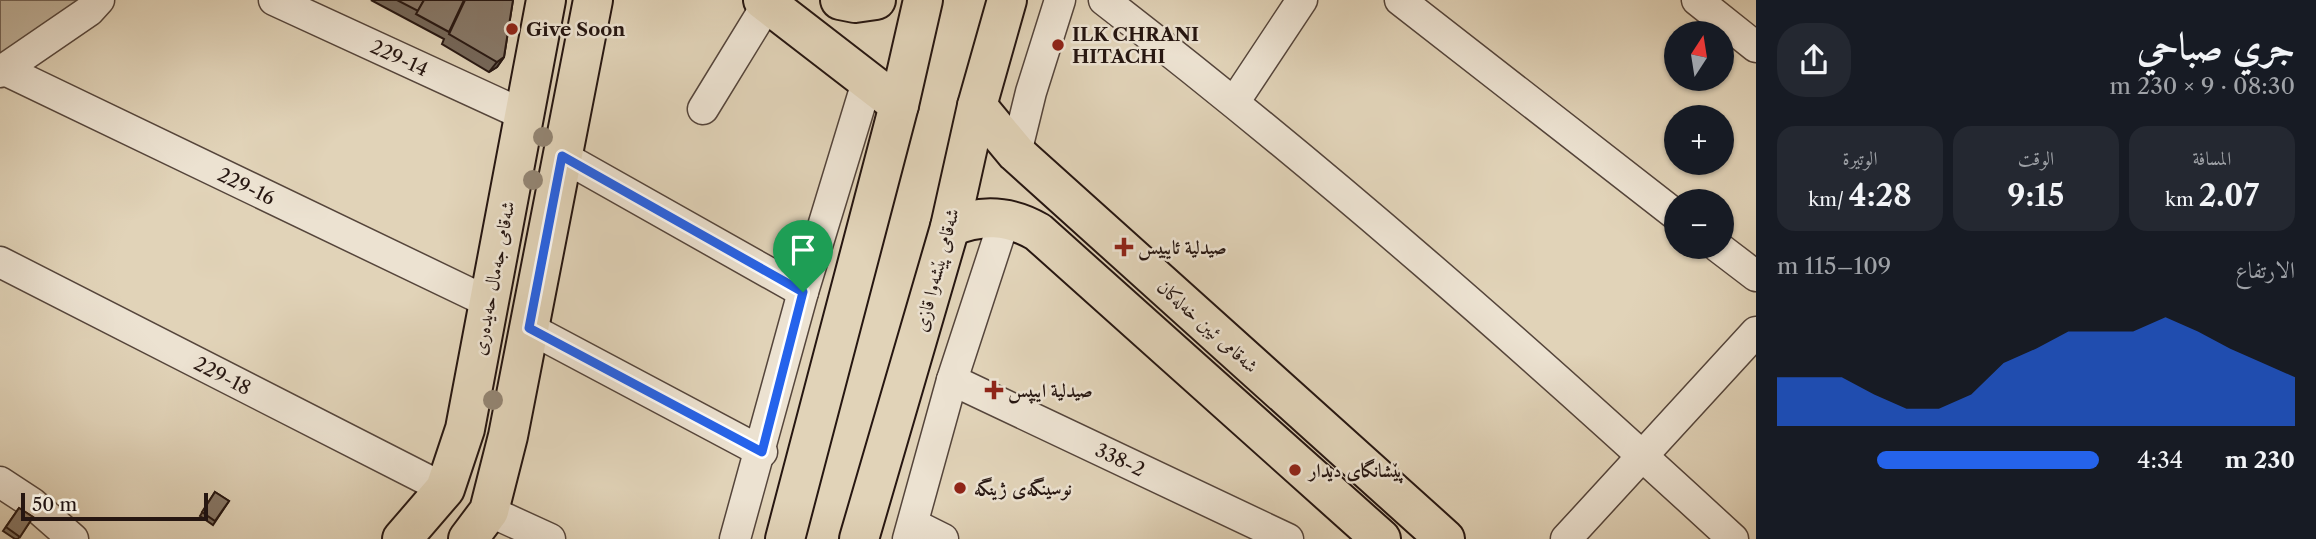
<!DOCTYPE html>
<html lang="ar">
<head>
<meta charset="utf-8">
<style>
  body { margin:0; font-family:"Libre Caslon Text",Amiri,serif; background:#242831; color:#f1f3f6; direction:rtl; height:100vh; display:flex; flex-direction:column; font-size:26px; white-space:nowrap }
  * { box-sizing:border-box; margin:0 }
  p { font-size:23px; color:#9ea1a6 }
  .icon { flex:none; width:38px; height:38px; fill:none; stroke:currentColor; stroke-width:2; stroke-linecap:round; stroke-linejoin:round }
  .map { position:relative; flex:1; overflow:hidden; direction:ltr }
  .sheet { display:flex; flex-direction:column; background:#171b24; width:560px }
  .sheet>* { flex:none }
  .needle { width:46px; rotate:12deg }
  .fabs { position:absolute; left:1664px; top:21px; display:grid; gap:14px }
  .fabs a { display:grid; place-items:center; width:70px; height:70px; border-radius:50%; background:#171b24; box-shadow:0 2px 5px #0004; font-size:35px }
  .scale { position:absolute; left:21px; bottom:18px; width:187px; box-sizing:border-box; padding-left:7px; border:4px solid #261611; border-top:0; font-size:19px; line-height:24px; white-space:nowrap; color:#261611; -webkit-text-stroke:5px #ece2d1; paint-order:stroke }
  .pin { position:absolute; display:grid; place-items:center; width:60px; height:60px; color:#fff; margin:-72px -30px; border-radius:50% 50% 50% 0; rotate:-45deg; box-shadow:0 0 7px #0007 }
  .pin .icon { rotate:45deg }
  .round { display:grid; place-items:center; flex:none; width:74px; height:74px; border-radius:28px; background:#242831 }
  .headline { display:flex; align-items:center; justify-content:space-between; height:119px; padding:0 21px }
  h1 { font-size:38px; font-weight:700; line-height:52px }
  .stats { display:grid; grid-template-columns:repeat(3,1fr); gap:10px; height:119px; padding:7px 21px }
  .stats div { display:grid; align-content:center; border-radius:18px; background:#242831; text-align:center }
  .stats b { font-size:30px; font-weight:700 }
  .stats small { font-size:19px; font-weight:400 }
  .stats p { font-size:19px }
  .chart { height:196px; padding:14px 21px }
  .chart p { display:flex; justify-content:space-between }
  .chart svg { width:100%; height:126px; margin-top:7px; fill:#2563eb; opacity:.7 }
  ul { padding:0 21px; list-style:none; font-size:23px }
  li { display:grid; grid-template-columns:112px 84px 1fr; align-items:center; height:52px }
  li i { height:18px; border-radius:9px; background:#2563eb }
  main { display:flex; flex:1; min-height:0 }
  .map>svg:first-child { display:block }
  .green { fill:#c1b39c; stroke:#746456; stroke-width:2 }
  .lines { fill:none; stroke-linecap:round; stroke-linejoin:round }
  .minor-casing { stroke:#55453b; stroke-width:33 }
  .major-casing { stroke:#261611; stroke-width:42 }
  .highway-casing { stroke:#261611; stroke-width:42 }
  .minor { stroke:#ece2d1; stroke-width:30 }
  .major { stroke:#e1d3b8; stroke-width:38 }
  .highway { stroke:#e1d3b8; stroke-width:38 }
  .tree { fill:#938573 }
  .wall { fill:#746759; stroke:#261611; stroke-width:2 }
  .shaded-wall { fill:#5e5449; stroke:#261611; stroke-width:2 }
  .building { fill:#877868; stroke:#261611; stroke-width:2 }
  .route-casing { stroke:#fff; stroke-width:14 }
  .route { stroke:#2563eb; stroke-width:9 }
  .poi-dot { fill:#8f2418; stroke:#ece2d1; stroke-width:2.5 }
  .labels { text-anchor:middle; stroke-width:5; stroke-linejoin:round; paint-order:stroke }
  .poi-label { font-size:19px; font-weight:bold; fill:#261611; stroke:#ece2d1; text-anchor:start }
  .street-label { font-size:19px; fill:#261611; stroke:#ece2d1 }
</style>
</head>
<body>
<main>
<section class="sheet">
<div class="headline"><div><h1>جري صباحي</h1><p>08:30 · 9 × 230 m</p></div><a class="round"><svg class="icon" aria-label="share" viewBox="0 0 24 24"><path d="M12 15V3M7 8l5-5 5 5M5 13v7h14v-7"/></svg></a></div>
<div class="stats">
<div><p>المسافة</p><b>2.07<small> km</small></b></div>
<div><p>الوقت</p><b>9:15</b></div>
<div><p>الوتيرة</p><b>4:28<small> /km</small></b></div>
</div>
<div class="chart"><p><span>الارتفاع</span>109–115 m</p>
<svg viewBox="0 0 160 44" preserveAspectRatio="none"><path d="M0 44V27L10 27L20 27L30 33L40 38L50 38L60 33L70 22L80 17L90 11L100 11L110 11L120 6L130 11L140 17L150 22L160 27V44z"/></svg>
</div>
<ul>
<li><b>230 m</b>4:34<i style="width:69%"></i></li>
</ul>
</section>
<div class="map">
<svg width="1756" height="539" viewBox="0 0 1756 539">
  <rect width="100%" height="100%" fill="#e1d3b8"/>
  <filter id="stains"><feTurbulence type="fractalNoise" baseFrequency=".00286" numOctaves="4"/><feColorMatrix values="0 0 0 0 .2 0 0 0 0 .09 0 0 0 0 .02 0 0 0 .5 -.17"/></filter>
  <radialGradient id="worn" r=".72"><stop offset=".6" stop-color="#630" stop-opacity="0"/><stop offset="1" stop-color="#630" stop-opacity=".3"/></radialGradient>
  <!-- green -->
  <path class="green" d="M0,0h80l-80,55z"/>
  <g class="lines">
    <defs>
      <g id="minor">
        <path id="s1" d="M274,0l250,115"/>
        <path d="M1104,0c219,169 426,352 629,539"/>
        <path d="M1400,0l276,215"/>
        <path d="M1697,0l59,47"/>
        <path id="s2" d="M5,70l483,232"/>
        <path d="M0,72l89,-61 10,-11"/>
        <path d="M1235,101l67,-101"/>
        <path d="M703,109l65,-106"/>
        <path d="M1016,153l15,-61 29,-92"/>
        <path d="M562,156l241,136"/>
        <path d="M1718,247l38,29"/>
        <path id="s3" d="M0,262l445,227"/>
        <path d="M529,328l233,124"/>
        <path id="s4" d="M952,380l336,159"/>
        <path d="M0,482l32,21 41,36"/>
        <path d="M489,511l61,28"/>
        <path d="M913,524l30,15"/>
        <path d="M735,539l68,-247 64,-210"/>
        <path d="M908,539l44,-159 53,-162"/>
        <path d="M1566,539l190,-207"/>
      </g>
      <g id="major">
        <path d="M763,0l136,105"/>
        <path d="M840,0l15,3 21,-3"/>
        <path d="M977,106l39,47 429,386"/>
        <path d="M950,227c31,-13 59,-12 88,5l343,307"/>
        <path d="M402,539l43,-50 20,-60 81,-429"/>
        <path d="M468,539l21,-28 19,-75 85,-436"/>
      </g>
      <g id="highway">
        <path d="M785,539l114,-434 24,-105"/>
        <path d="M859,539l91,-312 27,-121 30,-106"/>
      </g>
    </defs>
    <!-- minor casing -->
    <use href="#minor" class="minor-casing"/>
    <!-- major casing -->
    <use href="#major" class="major-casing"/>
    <!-- highway casing -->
    <use href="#highway" class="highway-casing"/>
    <!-- minor -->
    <use href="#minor" class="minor"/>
    <!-- major -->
    <use href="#major" class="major"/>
    <!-- highway -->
    <use href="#highway" class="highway"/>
  </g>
  <!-- trees -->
  <g class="tree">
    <circle cx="543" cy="137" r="10"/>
    <circle cx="533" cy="180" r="10"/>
    <circle cx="493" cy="400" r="10"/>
  </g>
  <!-- wall -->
  <g class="wall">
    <path d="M371,0h142l-9,57 -7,10 -8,5 -47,-28 2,-5z"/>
    <path d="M215,492l14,9 -16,24 -13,-9z"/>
    <path d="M19,508l14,9 -15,22h-3l-12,-8z"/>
  </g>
  <!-- shaded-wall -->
  <path class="shaded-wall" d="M504,57l-7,10 -8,5 8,-10z"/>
  <!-- building -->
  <g class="building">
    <path d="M397,0h27l-6,11z"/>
    <path d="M424,0h40l-15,32 -33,-18z"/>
    <path d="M465,0h48l-9,57 -7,5 -48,-28z"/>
    <path d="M215,492l14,9 -14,20 -13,-9z"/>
    <path d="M19,508l14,9 -13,20 -14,-10z"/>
  </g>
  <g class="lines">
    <defs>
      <path id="route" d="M562,156l241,136 -41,160 -233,-124z"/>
    </defs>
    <!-- route casing -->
    <use href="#route" class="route-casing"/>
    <!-- route -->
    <use href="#route" class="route"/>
  </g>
  <!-- markers -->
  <g class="poi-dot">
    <circle cx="512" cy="29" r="7"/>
    <circle cx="1058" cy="45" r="7"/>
    <path d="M1120.5 236.5h7v7h7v7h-7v7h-7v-7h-7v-7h7z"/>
    <path d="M990.5 379.5h7v7h7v7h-7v7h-7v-7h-7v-7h7z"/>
    <circle cx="1295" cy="470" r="7"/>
    <circle cx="960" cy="488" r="7"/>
  </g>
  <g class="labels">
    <!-- poi labels -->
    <g class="poi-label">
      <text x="526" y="36">Give Soon</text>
      <text x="1072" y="41">ILK CHRANI<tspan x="1072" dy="22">HITACHI</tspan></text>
      <text x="1138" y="254">صيدلية ئايبيس</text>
      <text x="1008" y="397">صيدلية ایبپس</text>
      <text x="1309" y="477">پێشانگای دیدار</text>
      <text x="974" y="495">نوسینگەی ژینگە</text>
    </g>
    <!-- street labels -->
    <g class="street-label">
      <text dy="7" stroke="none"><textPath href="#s1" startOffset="138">229-14</textPath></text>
      <text dy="7" stroke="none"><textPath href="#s2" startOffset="268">229-16</textPath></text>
      <text transform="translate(936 270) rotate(-75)" y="7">شەقامی پێشەوا قازی</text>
      <text transform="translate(493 278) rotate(-79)" y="7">شەقامی جەمال حەیدەری</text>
      <text transform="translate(1208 326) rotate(42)" y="7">شەقامی ئیبن خەلەکان</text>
      <text dy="7" stroke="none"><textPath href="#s3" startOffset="250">229-18</textPath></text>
      <text dy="7" stroke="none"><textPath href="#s4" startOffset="186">338-2</textPath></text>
    </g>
  </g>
  <rect width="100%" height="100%" filter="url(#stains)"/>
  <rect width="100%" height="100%" fill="url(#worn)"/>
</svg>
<div class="fabs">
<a><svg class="needle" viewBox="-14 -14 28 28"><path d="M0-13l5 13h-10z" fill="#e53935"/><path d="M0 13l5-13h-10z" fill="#9ea1a6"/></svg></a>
<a>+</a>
<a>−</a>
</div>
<div class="scale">50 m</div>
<div class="pin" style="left:803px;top:292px;background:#1e9e55"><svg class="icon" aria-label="arrive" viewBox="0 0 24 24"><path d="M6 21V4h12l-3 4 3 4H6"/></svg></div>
</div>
</main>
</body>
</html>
